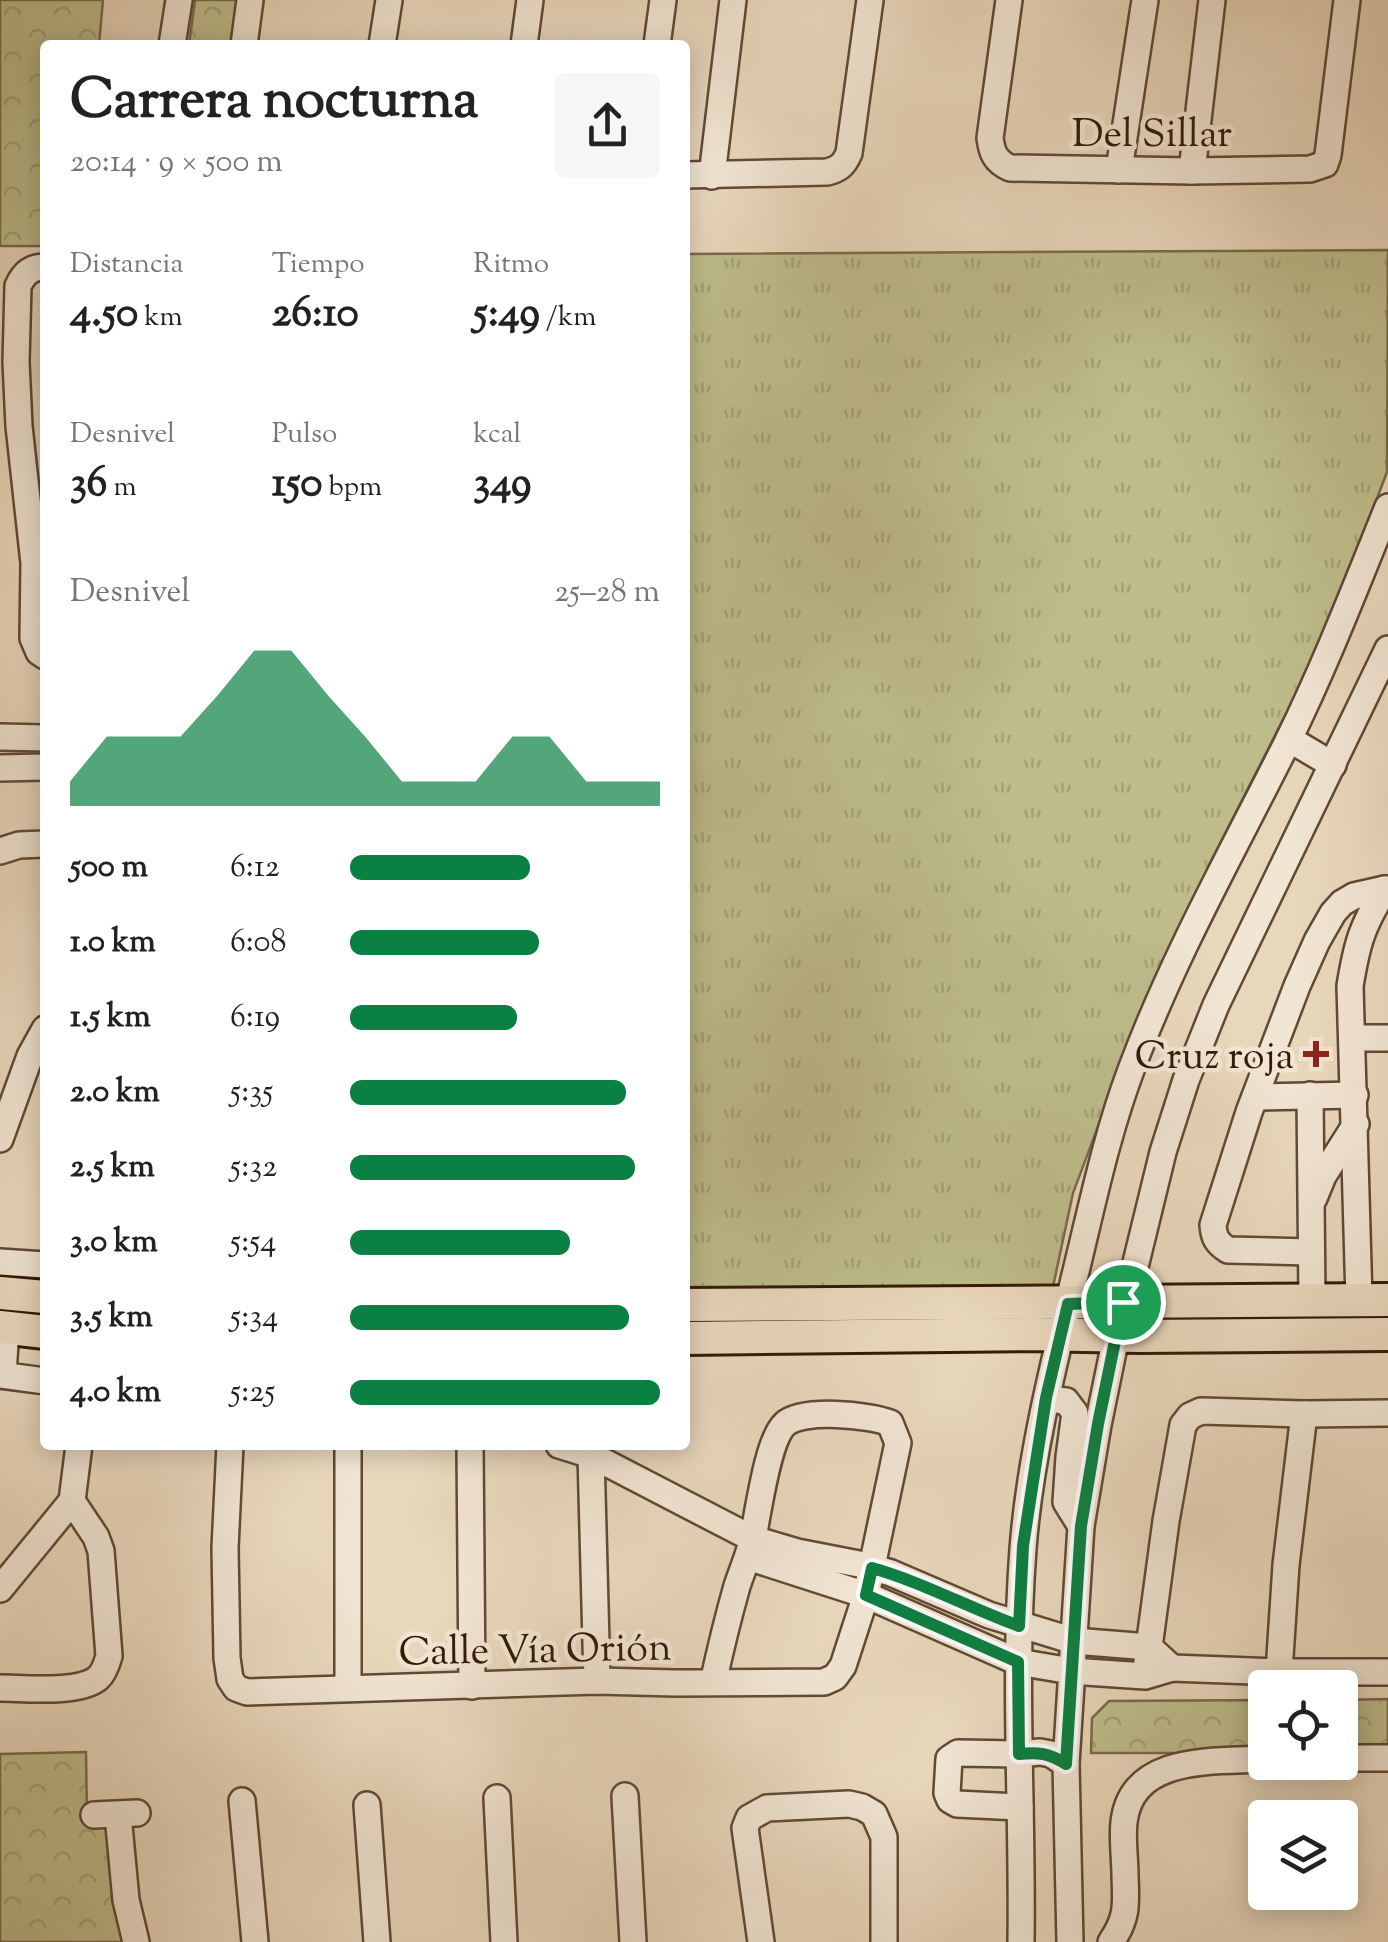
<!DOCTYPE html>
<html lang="es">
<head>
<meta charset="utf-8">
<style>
  body { margin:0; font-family:"Sorts Mill Goudy",serif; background:#f6f6f6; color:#222; height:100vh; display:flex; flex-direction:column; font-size:38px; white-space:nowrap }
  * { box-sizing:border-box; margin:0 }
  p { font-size:32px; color:#767676 }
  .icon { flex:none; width:55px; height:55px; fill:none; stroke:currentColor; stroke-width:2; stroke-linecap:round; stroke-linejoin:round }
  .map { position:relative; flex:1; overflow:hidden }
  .side { position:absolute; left:40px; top:40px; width:650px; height:1410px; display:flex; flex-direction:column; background:#fff; border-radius:10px; box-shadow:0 5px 25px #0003 }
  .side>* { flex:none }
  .buttons { position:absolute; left:1248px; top:1670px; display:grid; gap:20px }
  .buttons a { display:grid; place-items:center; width:110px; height:110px; border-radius:10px; background:#fff; box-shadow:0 5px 25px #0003; font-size:50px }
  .pin { position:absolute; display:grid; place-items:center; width:85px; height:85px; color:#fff; margin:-42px; border:5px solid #fff; border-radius:50%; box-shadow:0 2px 10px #0007 }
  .round { display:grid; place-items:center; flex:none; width:105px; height:105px; border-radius:10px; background:#f6f6f6 }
  .summary { display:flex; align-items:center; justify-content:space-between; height:170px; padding:0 30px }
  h1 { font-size:55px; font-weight:700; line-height:75px }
  .figures { display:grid; grid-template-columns:repeat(3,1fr); gap:15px; height:170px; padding:10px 30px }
  .figures div { display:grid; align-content:center }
  .figures b { font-size:42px; font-weight:700 }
  .figures small { font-size:28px; font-weight:400 }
  .figures p { font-size:28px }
  .chart { height:280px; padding:20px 30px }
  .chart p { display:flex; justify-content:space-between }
  .chart svg { width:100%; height:180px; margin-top:10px; fill:#0b8043; opacity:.7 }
  ul { padding:0 30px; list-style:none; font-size:32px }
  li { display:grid; grid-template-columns:160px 120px 1fr; align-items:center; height:75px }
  li i { height:25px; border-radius:12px; background:#0b8043 }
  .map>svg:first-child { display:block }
  .grass { fill:url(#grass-tufts); stroke:#796b48; stroke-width:2.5 }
  .forest { fill:url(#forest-crowns); stroke:#796b48; stroke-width:2.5 }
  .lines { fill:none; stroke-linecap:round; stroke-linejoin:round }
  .minor-casing { stroke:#614934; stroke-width:30 }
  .major-casing { stroke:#341a06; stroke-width:38 }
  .minor { stroke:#f1e5d3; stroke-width:25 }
  .major { stroke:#e9d7bc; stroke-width:32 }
  .route-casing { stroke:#fff; stroke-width:20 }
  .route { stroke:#0b8043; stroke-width:12 }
  .poi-dot { fill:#8f2418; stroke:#f1e5d3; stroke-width:4 }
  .labels { text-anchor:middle; stroke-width:9; stroke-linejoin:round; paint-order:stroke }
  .street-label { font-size:40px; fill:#341a06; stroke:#f1e5d3 }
  .poi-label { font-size:40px; fill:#341a06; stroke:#f1e5d3; text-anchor:end }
</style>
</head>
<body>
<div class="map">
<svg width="1388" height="1942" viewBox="0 0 1388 1942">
  <defs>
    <pattern id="grass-tufts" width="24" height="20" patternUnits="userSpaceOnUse" patternTransform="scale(2.5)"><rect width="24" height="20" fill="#bebc8b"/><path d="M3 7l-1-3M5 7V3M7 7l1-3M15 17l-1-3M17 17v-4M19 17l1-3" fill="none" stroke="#a4a176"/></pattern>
    <pattern id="forest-crowns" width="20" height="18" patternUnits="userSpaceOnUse" patternTransform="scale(2.5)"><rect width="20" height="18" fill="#bebc8b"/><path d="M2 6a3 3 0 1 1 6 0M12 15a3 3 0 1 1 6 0" fill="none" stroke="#a4a176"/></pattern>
  </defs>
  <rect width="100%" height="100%" fill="#e9d7bc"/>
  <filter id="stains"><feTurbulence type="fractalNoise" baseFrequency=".002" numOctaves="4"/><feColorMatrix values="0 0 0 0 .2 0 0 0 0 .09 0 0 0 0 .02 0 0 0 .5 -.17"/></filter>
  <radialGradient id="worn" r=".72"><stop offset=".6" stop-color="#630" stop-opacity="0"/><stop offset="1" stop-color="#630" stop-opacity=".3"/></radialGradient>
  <!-- grass -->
  <path class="grass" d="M1388,250l-1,222 -45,119 -31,74 -100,196 -81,180 -57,152 -22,103 -366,3v-1045z"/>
  <!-- forest -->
  <g class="forest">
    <path d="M0,0h103l-4,45h-54v201h-45z"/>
    <path d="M195,0h47l-6,45h-47z"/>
    <path d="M1388,1699v54h-48v-53z"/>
    <path d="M1265,1700v53h-174l1,-35 17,-17z"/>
    <path d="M86,1752l1,68h30l13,122h-130v-188z"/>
  </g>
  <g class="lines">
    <defs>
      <g id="minor">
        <path d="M1009,0l-19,138c2,15 5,23 20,30l182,3 118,-2 15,-5 3,-9 19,-155"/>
        <path d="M172,45l7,-45"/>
        <path d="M244,45l6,-45"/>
        <path d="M382,45l7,-45"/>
        <path d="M524,45l6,-45"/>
        <path d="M657,45l6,-45"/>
        <path d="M1119,170l26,-170"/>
        <path d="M1192,171l20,-171"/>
        <path d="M685,175l142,-3c12,-3 17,-7 22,-19l21,-153"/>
        <path d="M712,176l21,-176"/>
        <path d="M45,267c-14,0 -21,6 -27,19l-2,76 3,64 15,137 -1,75 6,14 6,4"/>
        <path d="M0,737l45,1"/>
        <path d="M1289,739l44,26"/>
        <path d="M0,768l45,-1"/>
        <path d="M0,851l19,-6 26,-1"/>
        <path d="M1353,1038h35"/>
        <path d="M1310,1095l2,205"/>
        <path d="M1255,1097l100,-2"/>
        <path d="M0,1139l30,-83 15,-27"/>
        <path d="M1314,1198l9,-22 33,-52"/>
        <path d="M1311,1252l-83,-2c-11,-7 -14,-12 -15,-25l36,-113 48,-126 20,-45 16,-28 9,-10 12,-7 31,-7"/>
        <path d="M0,1262l45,3"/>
        <path d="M1359,1300l-9,-314c7,-43 12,-60 35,-97"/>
        <path d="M3,1374l3,-46"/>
        <path d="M0,1375l45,6"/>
        <path d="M1047,1399l19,2 9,12 -6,44 -3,45 15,24"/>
        <path d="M230,1445l-5,103 2,110 3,21 6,9 11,4 350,-11 78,2 149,-1 11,-5 8,-11 23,-71 32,-152 -8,-20c-21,-8 -87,-15 -105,1 -18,16 -27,92 -33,118 -4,15 -10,29 -15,44 -9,32 -17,65 -24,97"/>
        <path d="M470,1445l2,241"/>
        <path d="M559,1445l32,10 162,84 44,13 67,13 27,8 98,42 85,26 75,6 23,21"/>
        <path d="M591,1455l6,226"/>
        <path d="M72,1501l7,-56"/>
        <path d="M748,1557l118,38 152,67 53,9 74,5 27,-8 107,4h109"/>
        <path d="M0,1589l72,-88"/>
        <path d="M1147,1662l19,-141 17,-96 7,-9 11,-5 103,3 84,-1"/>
        <path d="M1279,1672l7,-107 18,-151"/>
        <path d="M348,1687v-242"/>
        <path d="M0,1688c24,0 79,6 98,-10 6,-5 9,-15 11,-22l-8,-105 -5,-14 -24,-36"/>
        <path d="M1340,1758h48"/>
        <path d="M625,1796l8,146"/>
        <path d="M497,1798l7,144"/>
        <path d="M242,1801l13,141"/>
        <path d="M367,1805l10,137"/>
        <path d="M1020,1807l-63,-3 -7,-4 -3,-7 2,-34 9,-6 61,1 21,-2 11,2 15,10"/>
        <path d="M94,1815l43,-2"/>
        <path d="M118,1815l8,85 10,42"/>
        <path d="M761,1942l-16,-114 4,-10 18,-10 82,-4 13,3 12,7 10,23v105"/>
        <path d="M1021,1942c2,-131 -8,-262 2,-393 7,-93 32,-191 54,-282 16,-66 30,-133 54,-197 42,-113 102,-219 156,-327 38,-77 69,-157 101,-236"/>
        <path d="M1070,1942l-4,-178 15,-238 17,-101 25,-122 9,-24 31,-127 23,-72 30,-75 172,-356"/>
        <path d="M1111,1942c17,-24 15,-39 14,-66 0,-18 -3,-37 -1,-54 8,-68 91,-60 141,-63"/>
      </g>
      <g id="major">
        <path d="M0,1293l45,4"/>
        <path d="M685,1305l703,-5"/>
        <path d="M0,1327l45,5"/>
        <path d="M685,1338l345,-4 108,2 250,-2"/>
      </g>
    </defs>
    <!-- minor casing -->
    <use href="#minor" class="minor-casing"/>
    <!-- major casing -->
    <use href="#major" class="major-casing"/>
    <!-- minor -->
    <use href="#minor" class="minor"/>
    <!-- major -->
    <use href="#major" class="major"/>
  </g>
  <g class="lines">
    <defs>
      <path id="route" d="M1123,1302l-25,122 -17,102 -15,238c-17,-11 -28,-12 -47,-10l-1,-92 -152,-67 6,-27c50,14 97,40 147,58l4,-80 11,-71 12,-77 22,-94z"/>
    </defs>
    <!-- route casing -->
    <use href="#route" class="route-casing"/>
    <!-- route -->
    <use href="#route" class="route"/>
  </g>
  <!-- markers -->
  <path class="poi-dot" d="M1311 1039h10v10h10v10h-10v10h-10v-10h-10v-10h10z"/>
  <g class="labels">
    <!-- street labels -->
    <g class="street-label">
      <text x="1152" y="146">Del Sillar</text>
      <text transform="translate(535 1648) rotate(-1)" y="14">Calle Vía Orión</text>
    </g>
    <!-- poi labels -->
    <g class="poi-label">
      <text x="1294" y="1068">Cruz roja</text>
    </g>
  </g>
  <rect width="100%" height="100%" filter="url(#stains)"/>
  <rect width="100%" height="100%" fill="url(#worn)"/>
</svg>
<div class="buttons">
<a><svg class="icon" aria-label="locate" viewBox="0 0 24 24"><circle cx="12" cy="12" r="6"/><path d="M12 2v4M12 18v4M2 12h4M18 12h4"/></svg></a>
<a><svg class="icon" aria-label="layers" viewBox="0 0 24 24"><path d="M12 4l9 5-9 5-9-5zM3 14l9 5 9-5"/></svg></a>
</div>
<div class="pin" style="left:1123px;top:1302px;background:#1e9e55"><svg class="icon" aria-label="arrive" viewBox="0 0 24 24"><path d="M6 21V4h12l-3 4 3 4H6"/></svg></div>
<section class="side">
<div class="summary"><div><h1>Carrera nocturna</h1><p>20:14 · 9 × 500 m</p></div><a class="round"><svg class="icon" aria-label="share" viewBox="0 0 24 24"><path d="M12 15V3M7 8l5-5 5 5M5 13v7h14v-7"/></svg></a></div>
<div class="figures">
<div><p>Distancia</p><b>4.50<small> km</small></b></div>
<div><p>Tiempo</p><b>26:10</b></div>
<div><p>Ritmo</p><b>5:49<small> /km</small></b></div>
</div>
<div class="figures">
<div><p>Desnivel</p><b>36<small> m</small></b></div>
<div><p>Pulso</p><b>150<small> bpm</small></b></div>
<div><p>kcal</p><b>349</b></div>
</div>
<div class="chart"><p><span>Desnivel</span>25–28 m</p>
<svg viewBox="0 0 160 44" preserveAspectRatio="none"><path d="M0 44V38L10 27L20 27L30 27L40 17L50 6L60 6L70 17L80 27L90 38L100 38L110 38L120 27L130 27L140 38L150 38L160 38V44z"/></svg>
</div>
<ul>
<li><b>500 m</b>6:12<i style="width:58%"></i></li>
<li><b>1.0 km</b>6:08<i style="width:61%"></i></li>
<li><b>1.5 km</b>6:19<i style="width:54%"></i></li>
<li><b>2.0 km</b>5:35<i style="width:89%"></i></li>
<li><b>2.5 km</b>5:32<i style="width:92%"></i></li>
<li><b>3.0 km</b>5:54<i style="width:71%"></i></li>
<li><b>3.5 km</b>5:34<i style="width:90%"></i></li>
<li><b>4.0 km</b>5:25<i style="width:100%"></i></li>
</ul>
</section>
</div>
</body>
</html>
